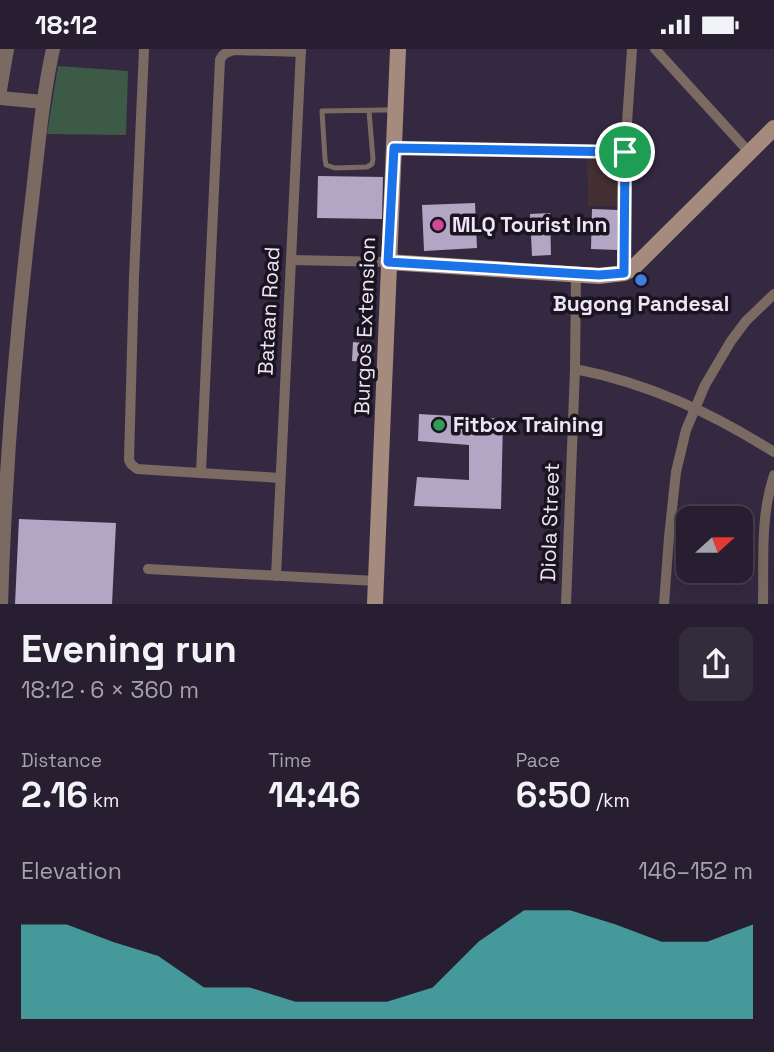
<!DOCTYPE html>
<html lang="en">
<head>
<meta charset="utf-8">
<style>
  body { margin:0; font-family:"Space Grotesk",sans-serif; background:#332c3d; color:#f1f3f6; height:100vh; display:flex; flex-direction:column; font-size:26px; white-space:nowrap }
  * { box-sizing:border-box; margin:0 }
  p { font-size:23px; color:#a4a2ab }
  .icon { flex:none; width:38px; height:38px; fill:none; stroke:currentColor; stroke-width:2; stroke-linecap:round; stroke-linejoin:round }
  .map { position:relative; height:555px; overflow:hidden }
  .sheet { display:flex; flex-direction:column; background:#271f31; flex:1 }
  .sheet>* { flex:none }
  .needle { width:46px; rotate:69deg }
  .buttons { position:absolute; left:676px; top:457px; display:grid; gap:14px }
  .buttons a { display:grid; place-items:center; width:77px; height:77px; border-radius:14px; background:#271f31; box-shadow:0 7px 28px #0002,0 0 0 2px #433d4d; font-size:35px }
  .pin { position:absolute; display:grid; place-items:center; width:60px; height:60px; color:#fff; margin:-30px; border:4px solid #fff; border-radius:50%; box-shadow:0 2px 7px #0007 }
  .round { display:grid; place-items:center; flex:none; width:74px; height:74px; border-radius:14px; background:#332c3d }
  .headline { display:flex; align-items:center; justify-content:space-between; height:119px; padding:0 21px }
  h1 { font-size:38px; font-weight:800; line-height:52px }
  .figures { display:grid; grid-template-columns:repeat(3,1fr); gap:10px; height:119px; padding:7px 21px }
  .figures div { display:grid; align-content:center }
  .figures b { font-size:35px; font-weight:800 }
  .figures small { font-size:19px; font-weight:400 }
  .figures p { font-size:19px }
  .chart { height:196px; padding:14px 21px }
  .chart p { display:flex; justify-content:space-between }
  .chart svg { width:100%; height:126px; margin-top:7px; fill:#54cdc8; opacity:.7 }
  .status { display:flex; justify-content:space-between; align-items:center; height:49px; padding:0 35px; background:#271f31; direction:ltr }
  .status svg { height:19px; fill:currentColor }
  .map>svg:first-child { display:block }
  .education { fill:#443032 }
  .green { fill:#3d5a46 }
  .building { fill:#b3a6c5 }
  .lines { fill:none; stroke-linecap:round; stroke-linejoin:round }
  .service { stroke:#7a6a61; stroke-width:5 }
  .minor { stroke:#7a6a61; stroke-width:10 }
  .tertiary { stroke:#7a6a61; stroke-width:14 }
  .secondary { stroke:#a58b7d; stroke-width:16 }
  .route-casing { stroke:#fff; stroke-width:14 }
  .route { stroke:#1a73e8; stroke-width:9 }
  .hotel-dot { fill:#d1479c; stroke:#19141f; stroke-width:2.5 }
  .shop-dot { fill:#3f7fe0; stroke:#19141f; stroke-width:2.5 }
  .leisure-dot { fill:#2e9e5b; stroke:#19141f; stroke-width:2.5 }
  .labels { text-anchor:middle; stroke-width:7; stroke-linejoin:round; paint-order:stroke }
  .poi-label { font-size:21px; font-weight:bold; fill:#ebe5f5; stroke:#19141f; text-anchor:start }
  .street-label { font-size:21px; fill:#ebe5f5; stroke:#19141f }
</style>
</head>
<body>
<div class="status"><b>18:12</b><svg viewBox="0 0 49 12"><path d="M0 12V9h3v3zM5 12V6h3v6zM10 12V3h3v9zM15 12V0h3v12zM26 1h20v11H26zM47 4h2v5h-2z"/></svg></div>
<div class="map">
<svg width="774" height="555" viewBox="0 0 774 555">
  <rect width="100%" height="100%" fill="#342941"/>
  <!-- education -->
  <path class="education" d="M587,108h33l1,49h-33z"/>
  <!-- green -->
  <path class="green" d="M58,17l70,5 -2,64 -79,-1z"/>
  <!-- building -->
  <g class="building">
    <path d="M318,127l65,1 -1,42 -65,-1z"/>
    <path d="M475,154l2,45 -53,3 -2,-46z"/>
    <path d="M592,160l26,1 -1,40 -26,-1z"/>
    <path d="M550,164l1,42 -19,1 -2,-42z"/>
    <path d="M353,293l19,2 -1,18 -19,-1z"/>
    <path d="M419,365l84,5 -2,90 -87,-3 3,-29 52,3v-35l-51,-4z"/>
    <path d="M19,470l97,4 -4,81h-97z"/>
  </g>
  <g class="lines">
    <!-- service -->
    <path class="service" d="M369,62l4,48 -1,5 -5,3 -32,1 -9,-3 -1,-6 -3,-48 61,-1h9"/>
    <!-- minor -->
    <g class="minor">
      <path d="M144,0l-10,228 -5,183 2,4 6,5 143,9"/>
      <path d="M655,0l94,103"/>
      <path d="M394,99l231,4"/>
      <path d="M291,211l97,2"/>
      <path d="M624,224l1,-121 7,-103"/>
      <path d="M575,320c73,14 137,44 199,83"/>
      <path d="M201,423l19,-412c3,-7 7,-8 14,-10l67,2"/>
      <path d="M148,520l228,12"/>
      <path d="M276,527l25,-527"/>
      <path d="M566,555l9,-235 1,-96"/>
      <path d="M664,555l5,-67 7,-65 10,-42 19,-45 26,-44 15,-20 28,-27"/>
      <path d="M763,555c1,-44 -3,-87 11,-129"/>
    </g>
    <!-- tertiary -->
    <g class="tertiary">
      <path d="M0,41l7,-41"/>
      <path d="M0,49l43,4"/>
      <path d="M1,555c4,-129 14,-258 29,-387 7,-56 11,-113 23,-168"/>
    </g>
    <!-- secondary -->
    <g class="secondary">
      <path d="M388,213l211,14 25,-3 8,-4 142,-141"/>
      <path d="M375,555l23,-555"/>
    </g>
  </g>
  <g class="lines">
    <defs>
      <path id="route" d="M394,99l231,4 -1,121 -25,2 -211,-13z"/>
    </defs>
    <!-- route casing -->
    <use href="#route" class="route-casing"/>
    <!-- route -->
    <use href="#route" class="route"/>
  </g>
  <!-- markers -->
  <circle class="hotel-dot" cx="438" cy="176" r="7"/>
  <circle class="shop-dot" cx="641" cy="231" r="7"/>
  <circle class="leisure-dot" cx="439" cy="376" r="7"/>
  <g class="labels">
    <!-- poi labels -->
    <g class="poi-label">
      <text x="452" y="183">MLQ Tourist Inn</text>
      <text x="641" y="262" text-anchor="middle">Bugong Pandesal</text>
      <text x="453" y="383">Fitbox Training</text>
    </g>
    <!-- street labels -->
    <g class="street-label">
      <text transform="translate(269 262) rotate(-87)" y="7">Bataan Road</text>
      <text transform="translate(365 277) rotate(-88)" y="7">Burgos Extension</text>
      <text transform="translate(550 473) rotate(-88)" y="7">Diola Street</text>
    </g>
  </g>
</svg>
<div class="buttons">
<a><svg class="needle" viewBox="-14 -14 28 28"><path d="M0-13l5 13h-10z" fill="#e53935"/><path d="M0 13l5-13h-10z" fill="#a4a2ab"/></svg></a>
</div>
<div class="pin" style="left:625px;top:103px;background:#1e9e55"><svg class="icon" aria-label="arrive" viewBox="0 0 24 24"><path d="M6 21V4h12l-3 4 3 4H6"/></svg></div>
</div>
<section class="sheet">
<div class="headline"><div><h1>Evening run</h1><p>18:12 · 6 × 360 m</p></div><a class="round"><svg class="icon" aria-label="share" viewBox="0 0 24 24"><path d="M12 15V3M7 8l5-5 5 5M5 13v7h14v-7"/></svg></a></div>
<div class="figures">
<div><p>Distance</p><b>2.16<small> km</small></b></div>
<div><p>Time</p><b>14:46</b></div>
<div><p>Pace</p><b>6:50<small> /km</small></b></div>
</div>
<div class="chart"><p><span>Elevation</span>146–152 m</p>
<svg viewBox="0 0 160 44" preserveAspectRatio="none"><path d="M0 44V11L10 11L20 17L30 22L40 33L50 33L60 38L70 38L80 38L90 33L100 17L110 6L120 6L130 11L140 17L150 17L160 11V44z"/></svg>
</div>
</section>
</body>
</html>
